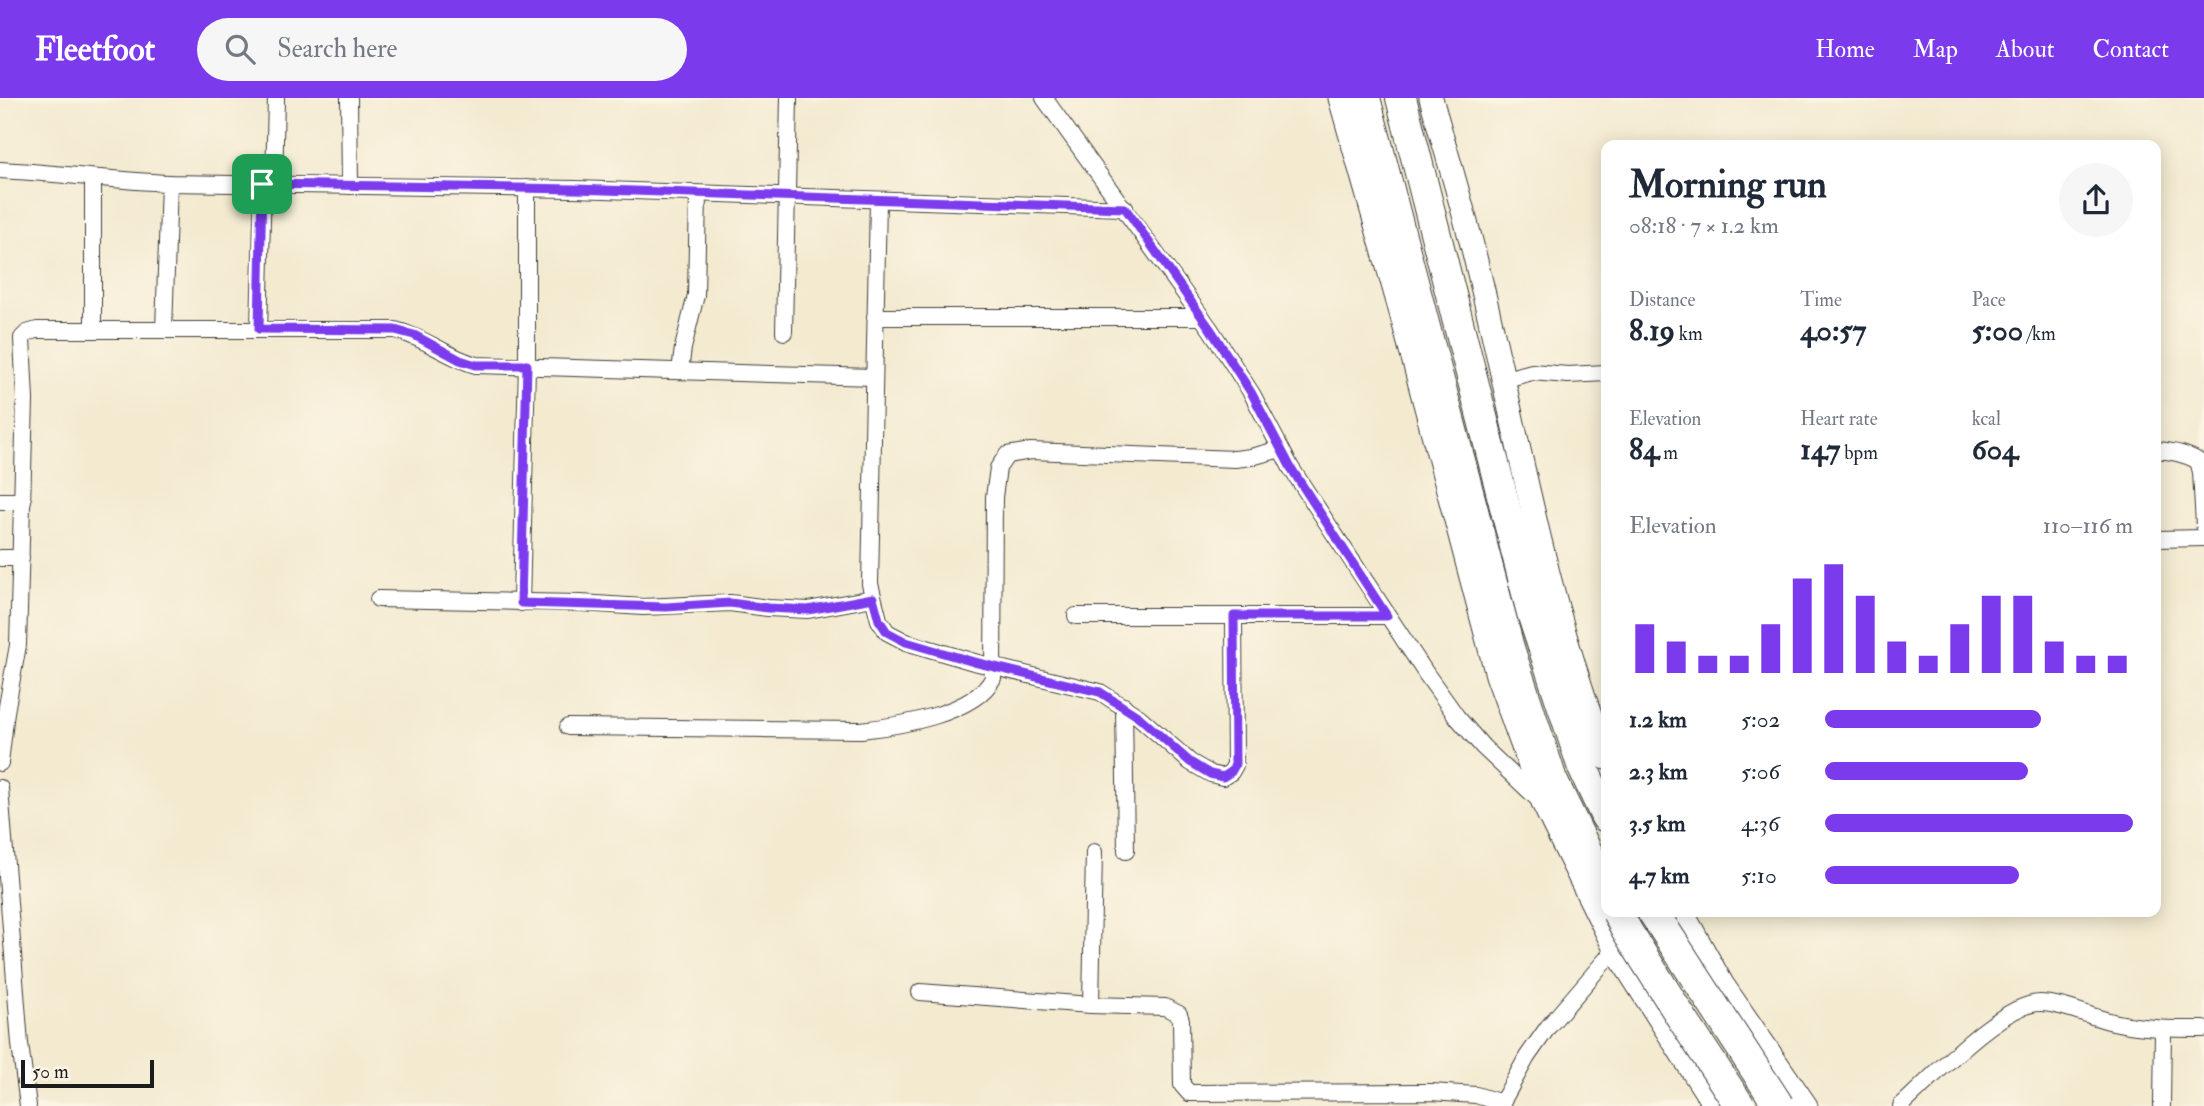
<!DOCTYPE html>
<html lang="en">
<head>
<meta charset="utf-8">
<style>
  body { margin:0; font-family:"IM FELL Double Pica",serif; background:#f6f6f7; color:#1f2937; height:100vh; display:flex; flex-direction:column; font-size:26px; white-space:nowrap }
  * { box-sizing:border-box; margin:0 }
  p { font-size:23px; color:#747a83 }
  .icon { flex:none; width:38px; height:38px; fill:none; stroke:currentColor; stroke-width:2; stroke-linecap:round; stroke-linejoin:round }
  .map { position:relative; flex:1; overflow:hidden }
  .drawer { position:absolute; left:1601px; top:42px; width:560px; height:777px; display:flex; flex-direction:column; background:#fff; border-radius:14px; box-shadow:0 4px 18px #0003 }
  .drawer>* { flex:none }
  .scale { position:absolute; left:21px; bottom:18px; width:133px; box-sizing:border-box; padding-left:7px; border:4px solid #1c1c1c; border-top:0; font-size:19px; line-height:24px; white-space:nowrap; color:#1c1c1c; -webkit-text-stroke:5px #fcf5e5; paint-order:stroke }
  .pin { position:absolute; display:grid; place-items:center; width:60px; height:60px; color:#fff; margin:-30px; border-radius:14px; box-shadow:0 4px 10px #0006 }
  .round { display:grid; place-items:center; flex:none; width:74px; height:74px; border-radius:37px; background:#f6f6f7 }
  .summary { display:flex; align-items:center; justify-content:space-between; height:119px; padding:0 28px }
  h1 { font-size:38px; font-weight:700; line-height:52px }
  .figures { display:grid; grid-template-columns:repeat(3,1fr); gap:10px; height:119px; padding:7px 28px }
  .figures div { display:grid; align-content:center }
  .figures b { font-size:30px; font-weight:700 }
  .figures small { font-size:19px; font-weight:400 }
  .figures p { font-size:19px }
  .chart { height:196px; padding:14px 28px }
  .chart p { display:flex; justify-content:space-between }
  .chart svg { width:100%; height:126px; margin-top:7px; stroke:#7c3aed; stroke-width:6 }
  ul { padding:0 28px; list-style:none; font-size:23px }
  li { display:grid; grid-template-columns:112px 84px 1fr; align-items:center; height:52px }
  li i { height:18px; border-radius:9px; background:#7c3aed }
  header { display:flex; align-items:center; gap:42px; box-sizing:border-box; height:98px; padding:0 35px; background:#7c3aed; color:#fff }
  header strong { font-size:33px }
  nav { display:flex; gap:38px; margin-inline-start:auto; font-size:24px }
  .search { width:490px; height:63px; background:#f6f6f7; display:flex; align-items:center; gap:18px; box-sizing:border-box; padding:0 24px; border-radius:38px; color:#747a83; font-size:26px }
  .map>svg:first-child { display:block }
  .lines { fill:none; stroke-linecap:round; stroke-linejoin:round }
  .street-casing { stroke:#3c3b37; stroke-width:18 }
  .secondary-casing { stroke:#3c3b37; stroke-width:25 }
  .highway-casing { stroke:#3c3b37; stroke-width:32 }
  .street { stroke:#fff; stroke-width:16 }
  .secondary { stroke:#fff; stroke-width:23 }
  .highway { stroke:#fff; stroke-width:30 }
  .highway-bridge-casing { stroke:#3c3b37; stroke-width:32; stroke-linecap:butt }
  .highway-bridge { stroke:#fff; stroke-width:30 }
  .route-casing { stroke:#fff; stroke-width:14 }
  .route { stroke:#7c3aed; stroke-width:9 }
</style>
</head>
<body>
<header>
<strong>Fleetfoot</strong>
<div class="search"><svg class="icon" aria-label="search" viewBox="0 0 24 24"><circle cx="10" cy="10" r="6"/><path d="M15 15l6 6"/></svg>Search here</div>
<nav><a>Home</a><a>Map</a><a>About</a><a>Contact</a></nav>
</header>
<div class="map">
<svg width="2204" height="1008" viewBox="0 0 2204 1008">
  <rect width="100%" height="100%" fill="#fcf5e5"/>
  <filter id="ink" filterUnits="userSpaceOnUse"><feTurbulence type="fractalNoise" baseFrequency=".0143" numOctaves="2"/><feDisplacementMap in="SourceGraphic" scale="14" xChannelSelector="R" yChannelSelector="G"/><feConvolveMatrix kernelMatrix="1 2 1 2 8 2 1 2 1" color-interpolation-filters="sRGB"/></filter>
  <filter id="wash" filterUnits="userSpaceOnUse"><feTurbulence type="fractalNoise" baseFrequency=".00686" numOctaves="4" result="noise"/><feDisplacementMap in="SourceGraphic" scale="28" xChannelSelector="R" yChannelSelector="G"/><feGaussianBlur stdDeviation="1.57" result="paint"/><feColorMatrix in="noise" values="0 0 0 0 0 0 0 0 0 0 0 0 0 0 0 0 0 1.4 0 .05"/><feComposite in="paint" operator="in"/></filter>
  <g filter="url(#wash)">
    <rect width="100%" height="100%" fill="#f3ead0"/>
  </g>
  <g filter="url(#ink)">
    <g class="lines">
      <defs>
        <g id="street">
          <path d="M349,0l1,88"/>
          <path d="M1044,0l167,232 41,64 39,74 136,207 30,42 26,30 57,54"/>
          <path d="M0,72c56,3 112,10 169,13l406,6 550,19"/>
          <path d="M93,80v152"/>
          <path d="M274,86l2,-86"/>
          <path d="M878,103l-8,383 9,36 8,12 19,10 68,20 126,30 39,25 51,45 21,12 12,3 8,-5 4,-7 -1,-149"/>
          <path d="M875,219h327"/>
          <path d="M259,231l4,-145"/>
          <path d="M164,232l5,-147"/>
          <path d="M784,234l5,-234"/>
          <path d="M680,273l3,-23 13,-53 2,-101"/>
          <path d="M1502,282l30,-8 36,3 38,-2"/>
          <path d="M2156,352c15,1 29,3 42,11l3,11 3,53"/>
          <path d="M0,403h23"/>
          <path d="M2156,441l48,-1"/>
          <path d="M0,460h21"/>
          <path d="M378,501l203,4 62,4 87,-4 38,5 40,2 65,-12"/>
          <path d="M521,505l6,-238v-177"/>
          <path d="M1076,518h311"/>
          <path d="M1124,608l2,145"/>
          <path d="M568,629l293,3c37,-4 114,-16 132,-52l1,-181 4,-29 9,-13 24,-4 204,8 16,-2 30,-8"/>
          <path d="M0,665l6,-51 12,-67 7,-245 -3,-62 5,-5 10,-3h358c29,7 52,27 81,35l398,12"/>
          <path d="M0,690l20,256 8,62"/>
          <path d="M920,894l171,13 74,2 14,7 2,6 1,65 7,8 242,-1 45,3 26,8"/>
          <path d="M1091,907l3,-153"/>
          <path d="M1500,1008l27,-49 21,-30 67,-78 44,-37"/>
          <path d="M1901,1008c30,-27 101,-104 140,-103 24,1 49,14 72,19 31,7 60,7 91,7"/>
          <path d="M2162,1008l1,-77"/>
        </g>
        <g id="secondary">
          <path d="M1340,0l60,211 97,366 47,130 71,144 100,157"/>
          <path d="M1431,0c15,54 32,109 45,163 41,167 68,337 130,497"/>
          <path d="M1682,814l40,72 84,122"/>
        </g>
        <g id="highway">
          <path d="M1365,0l144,550 43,132 54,110"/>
          <path d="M1401,0l131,515 51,155 23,49"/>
        </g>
      </defs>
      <!-- street casing -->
      <use href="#street" class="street-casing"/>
      <!-- secondary casing -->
      <use href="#secondary" class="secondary-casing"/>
      <!-- highway casing -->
      <use href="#highway" class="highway-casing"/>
      <!-- street -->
      <use href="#street" class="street"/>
      <!-- secondary -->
      <use href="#secondary" class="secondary"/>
      <!-- highway -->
      <use href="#highway" class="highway"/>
      <defs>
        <g id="highway-bridge">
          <path d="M1617,814l10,19 56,89 57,86"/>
          <path d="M1653,814l126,194"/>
        </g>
      </defs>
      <!-- highway-bridge casing -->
      <use href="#highway-bridge" class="highway-bridge-casing"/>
      <!-- highway-bridge -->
      <use href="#highway-bridge" class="highway-bridge"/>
    </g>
  </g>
  <g class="lines" filter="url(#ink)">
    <defs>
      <path id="route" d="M262,86l313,5 550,19 86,122 41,64 39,74 96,148h-153l1,149 -4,7 -8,5 -13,-3 -20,-12 -51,-45 -39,-25 -126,-30 -68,-20 -19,-10 -8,-12 -6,-22 -65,12 -40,-2 -38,-5 -64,4 -145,-4 6,-238h-51l-16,-5 -46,-25 -19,-5 -136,-1z"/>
    </defs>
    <!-- route casing -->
    <use href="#route" class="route-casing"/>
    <!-- route -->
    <use href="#route" class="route"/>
  </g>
</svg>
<div class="scale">50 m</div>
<div class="pin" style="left:262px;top:86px;background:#1e9e55"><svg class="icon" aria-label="arrive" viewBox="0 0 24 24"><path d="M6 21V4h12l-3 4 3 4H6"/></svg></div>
<section class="drawer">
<div class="summary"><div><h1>Morning run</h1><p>08:18 · 7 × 1.2 km</p></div><a class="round"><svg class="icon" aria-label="share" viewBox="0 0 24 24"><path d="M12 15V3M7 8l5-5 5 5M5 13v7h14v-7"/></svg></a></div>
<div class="figures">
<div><p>Distance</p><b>8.19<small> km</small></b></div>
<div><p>Time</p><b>40:57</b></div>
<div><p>Pace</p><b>5:00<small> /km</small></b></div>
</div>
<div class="figures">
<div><p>Elevation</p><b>84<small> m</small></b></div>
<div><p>Heart rate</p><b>147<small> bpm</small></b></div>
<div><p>kcal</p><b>604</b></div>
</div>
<div class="chart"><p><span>Elevation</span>110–116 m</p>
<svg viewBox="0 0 160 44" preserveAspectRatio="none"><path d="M5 44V27M15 44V33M25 44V38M35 44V38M45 44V27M55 44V11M65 44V6M75 44V17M85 44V33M95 44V38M105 44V27M115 44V17M125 44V17M135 44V33M145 44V38M155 44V38"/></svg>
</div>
<ul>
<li><b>1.2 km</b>5:02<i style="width:70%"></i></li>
<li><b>2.3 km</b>5:06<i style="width:66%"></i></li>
<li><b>3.5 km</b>4:36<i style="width:100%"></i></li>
<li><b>4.7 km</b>5:10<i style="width:63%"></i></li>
</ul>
</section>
</div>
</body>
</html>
